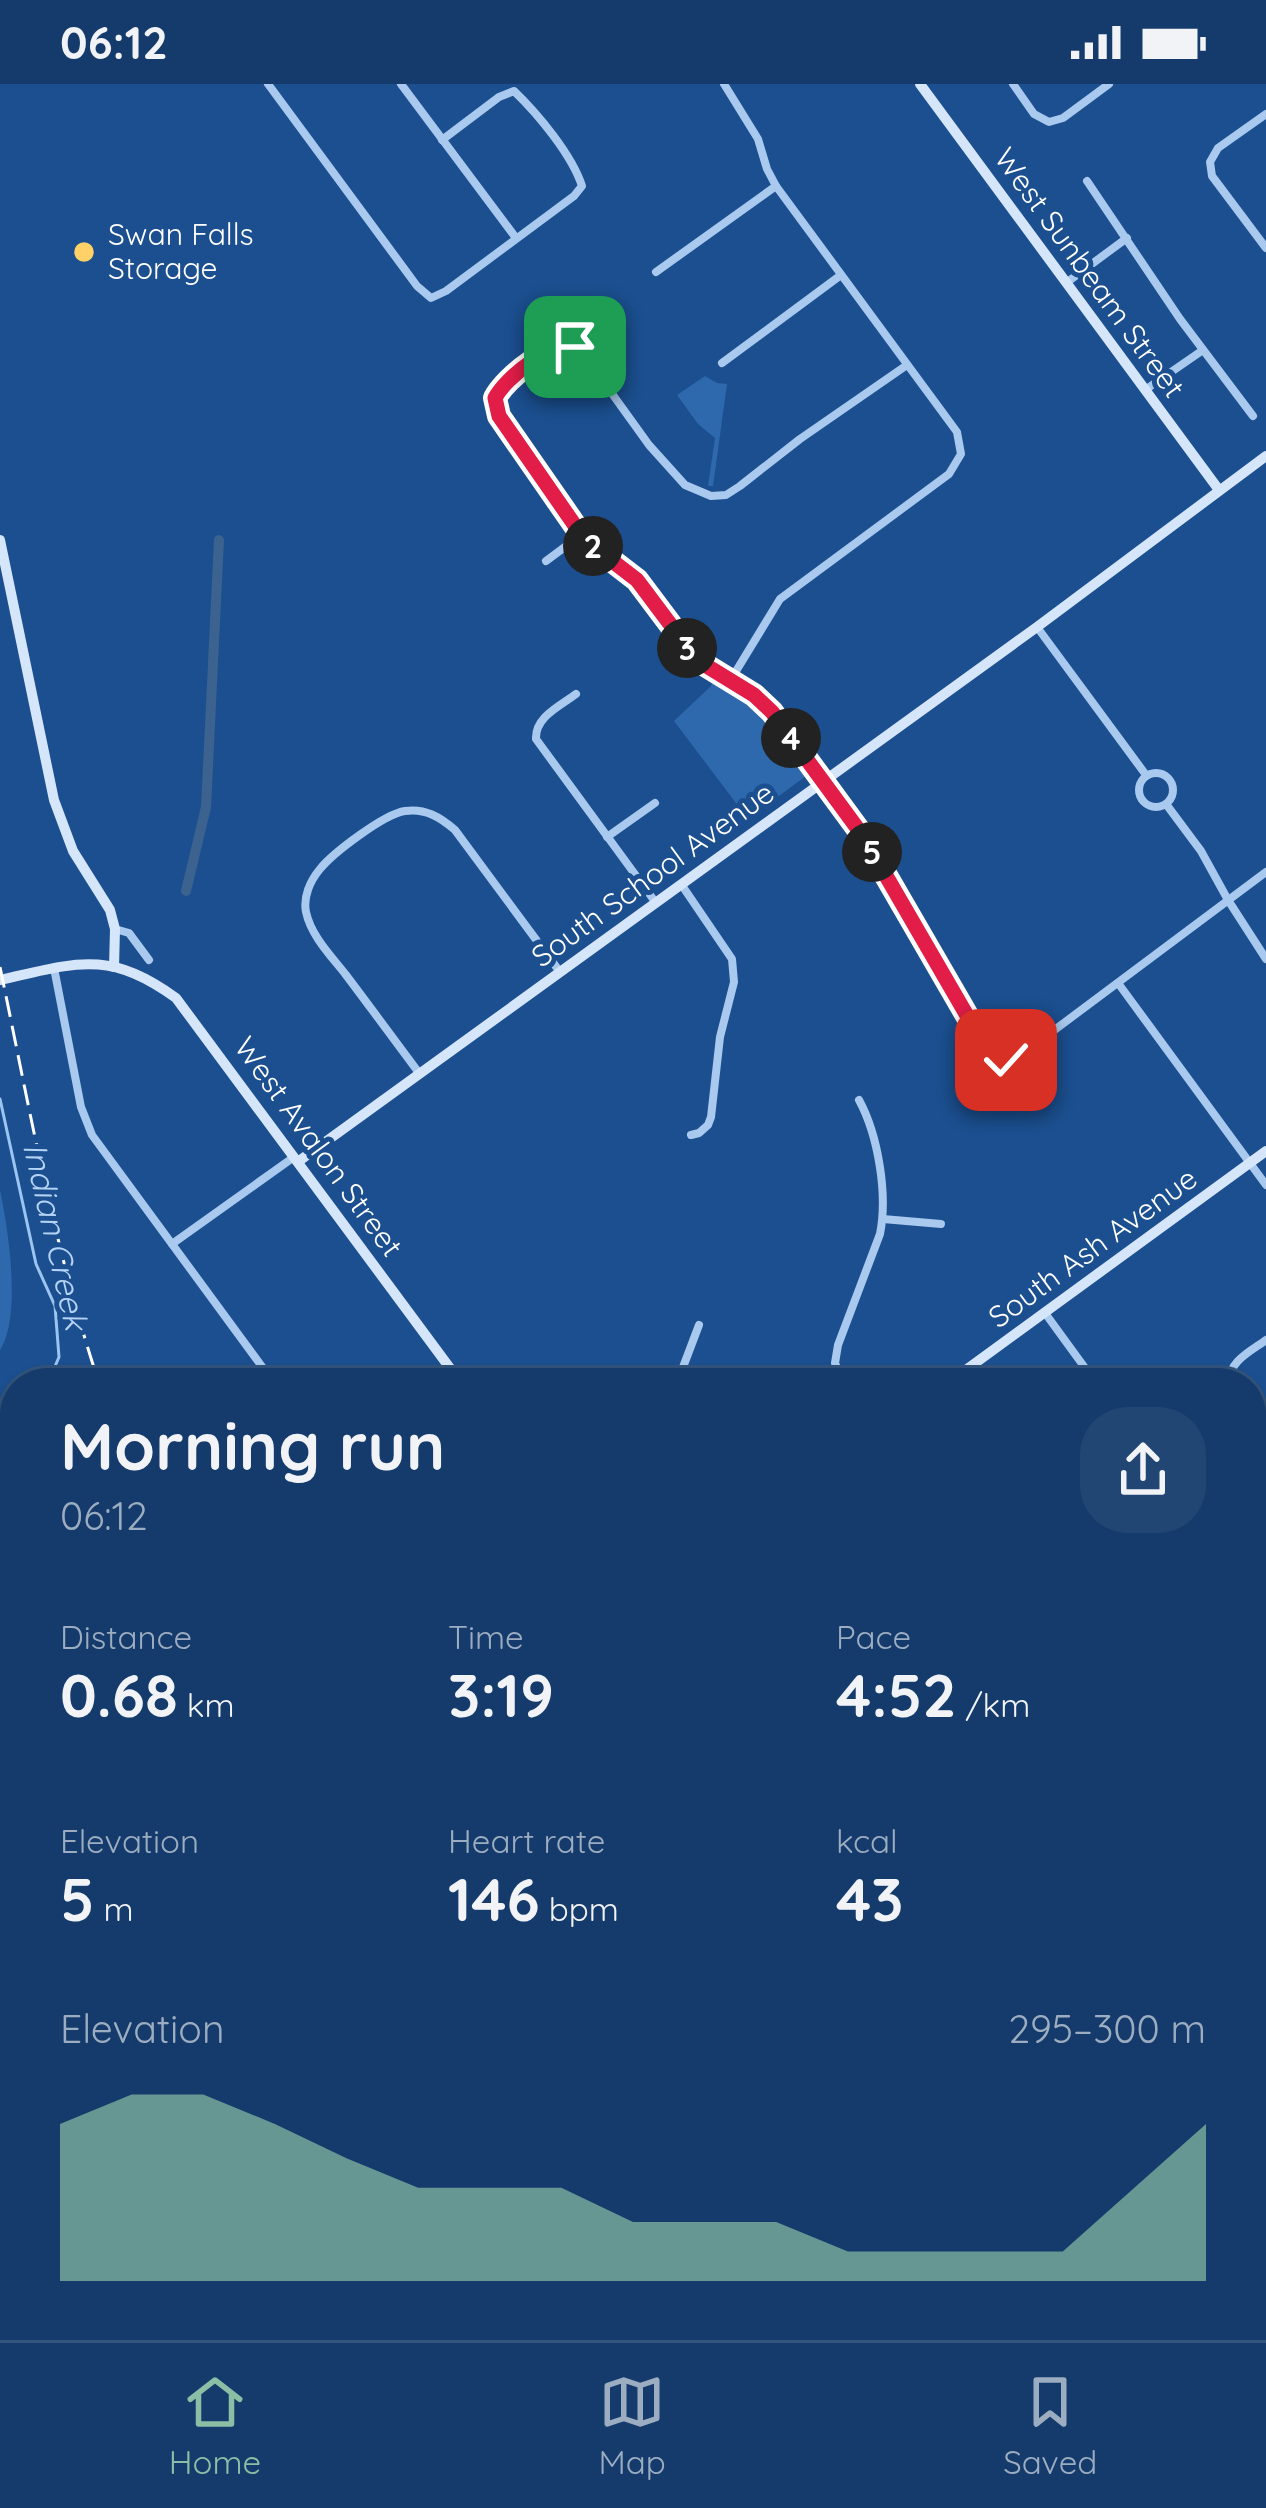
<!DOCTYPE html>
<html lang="en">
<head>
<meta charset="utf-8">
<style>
  body { margin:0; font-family:Quicksand,sans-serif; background:#214673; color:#f1f3f6; height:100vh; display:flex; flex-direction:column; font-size:45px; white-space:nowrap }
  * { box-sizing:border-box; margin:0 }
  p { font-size:39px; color:#9dadc1 }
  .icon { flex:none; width:66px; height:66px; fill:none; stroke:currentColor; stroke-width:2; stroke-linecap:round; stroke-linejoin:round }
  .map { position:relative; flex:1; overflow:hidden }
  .sheet { position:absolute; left:0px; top:1284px; width:1266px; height:972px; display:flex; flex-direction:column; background:#143b6b; border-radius:48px 48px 0 0; box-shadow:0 3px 9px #0004,0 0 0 3px #33557e }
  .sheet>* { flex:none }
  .pin { position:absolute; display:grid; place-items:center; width:102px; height:102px; color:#fff; margin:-51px; border-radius:24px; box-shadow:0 6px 18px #0006 }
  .km { position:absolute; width:60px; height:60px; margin:-30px; border-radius:50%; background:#222; color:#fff; font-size:33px; line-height:60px; text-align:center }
  .round { display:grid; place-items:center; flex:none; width:126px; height:126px; border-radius:48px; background:#214673 }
  .overview { display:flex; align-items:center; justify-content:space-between; height:204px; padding:0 60px }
  h1 { font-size:66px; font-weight:800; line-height:90px }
  .figures { display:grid; grid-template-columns:repeat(3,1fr); gap:18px; height:204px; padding:12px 60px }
  .figures div { display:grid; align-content:center }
  .figures b { font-size:60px; font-weight:800 }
  .figures small { font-size:33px; font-weight:400 }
  .figures p { font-size:33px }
  .chart { height:336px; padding:24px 60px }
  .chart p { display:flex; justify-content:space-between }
  .chart svg { width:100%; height:216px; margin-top:12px; fill:#8abfa5; opacity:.7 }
  .status { display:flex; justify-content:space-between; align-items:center; height:84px; padding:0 60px; background:#143b6b; direction:ltr }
  .status svg { height:33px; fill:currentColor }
  .menu { display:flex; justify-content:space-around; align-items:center; height:168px; border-top:3px solid #33557e; background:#143b6b; font-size:33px; color:#9dadc1 }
  .menu a { display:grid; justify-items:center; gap:6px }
  .menu .active { color:#8abfa5 }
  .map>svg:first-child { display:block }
  .park { fill:#2e69ad }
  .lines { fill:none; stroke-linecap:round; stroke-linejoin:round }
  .stream { stroke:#9cc4f0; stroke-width:3 }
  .canal { stroke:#3c6290; stroke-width:10 }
  .street { stroke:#a9c9ee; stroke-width:8 }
  .secondary { stroke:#d6e6fa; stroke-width:10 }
  .rail { stroke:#fff; stroke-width:3; stroke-dasharray:21 9; stroke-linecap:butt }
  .route-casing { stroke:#fff; stroke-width:24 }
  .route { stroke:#e11d48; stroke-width:15 }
  .poi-dot { fill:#ffd166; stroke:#1b4f8f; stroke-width:4.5 }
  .labels { text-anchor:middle; stroke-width:10; stroke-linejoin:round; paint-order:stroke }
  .poi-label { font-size:30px; fill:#fff; stroke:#1b4f8f; text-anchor:start }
  .street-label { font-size:30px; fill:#fff; stroke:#1b4f8f }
  .water-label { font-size:33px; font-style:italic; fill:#b5d3f5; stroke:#1b4f8f }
</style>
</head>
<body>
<div class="status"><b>06:12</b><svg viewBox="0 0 49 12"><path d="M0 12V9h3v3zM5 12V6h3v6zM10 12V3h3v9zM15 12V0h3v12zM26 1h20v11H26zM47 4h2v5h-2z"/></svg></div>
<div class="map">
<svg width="1266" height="2256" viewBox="0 0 1266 2256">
  <rect width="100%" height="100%" fill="#1b4f8f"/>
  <!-- park -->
  <g class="park">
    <path d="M705,292l12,7 10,1 -14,102h-5l7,-48 -17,-14 -21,-29z"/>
    <path d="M713,596l43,27 50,69 -58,43 -74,-98 37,-35z"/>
    <path d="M0,1106c8,38 22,126 0,160z"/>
    <path d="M1266,1775v129l-15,-21v-97z"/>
  </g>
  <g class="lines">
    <!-- stream -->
    <g class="stream">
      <path d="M0,1015l36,165 19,42 4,51 -11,26"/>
      <path d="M753,2241l25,15"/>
    </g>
    <!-- canal -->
    <path class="canal" d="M186,807l20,-84 13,-267"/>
    <!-- street -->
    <g class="street">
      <path d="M268,0l149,202 14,12 15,-7 128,-95 8,-10c-10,-31 -44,-72 -68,-95l-15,6 -57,43"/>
      <path d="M401,0l115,154"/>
      <path d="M724,0l34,55 9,30 9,17 181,246 4,22 -12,20 -169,125 -50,82"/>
      <path d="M1013,0l21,30 15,8 14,-4 46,-34"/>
      <path d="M1266,30l-48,34 -8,14 2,14 54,72"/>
      <path d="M1087,97l93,138 73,97"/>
      <path d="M656,188l120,-86"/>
      <path d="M1066,199l61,-45"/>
      <path d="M722,279l119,-88"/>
      <path d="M907,281l-107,74 -60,47 -14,9 -15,1 -26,-11 -36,-40 -67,-93c-7,-4 -9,-7 -18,-7 -13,0 -66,38 -69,52 -1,6 2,13 4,19l86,124 52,40 60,80 57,35 18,18 91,123 106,183 24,32 13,9 15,-5 245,-183"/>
      <path d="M1145,306l58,-40"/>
      <path d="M546,477l35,-26"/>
      <path d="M1037,543l109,148"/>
      <path d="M576,610c-16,12 -41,23 -40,45l120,164"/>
      <circle cx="1156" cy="706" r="17"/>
      <path d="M1166,720l35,47 27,49 38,59"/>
      <path d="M607,753l48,-34"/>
      <path d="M681,800l51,75 2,23 -14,55 -9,80 -3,8 -9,8 -8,2"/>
      <path d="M115,845l14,4 20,27"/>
      <path d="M54,884l27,139 11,28 182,248"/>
      <path d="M1118,899l148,202"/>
      <path d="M419,989c-24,-32 -48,-65 -73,-98 -14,-18 -35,-39 -40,-63 -3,-15 4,-31 14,-43 13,-16 64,-55 85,-58 20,-3 35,6 50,19l105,142"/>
      <path d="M883,1135l58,5"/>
      <path d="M172,1160l122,-87"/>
      <path d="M1045,1229l51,70"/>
      <path d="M677,1299l22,-58"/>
      <path d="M843,1299l-8,-20 3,-18 42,-111c8,-40 -2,-99 -21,-134"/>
      <path d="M1230,1299c-3,-21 21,-32 36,-43"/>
      <path d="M1251,1330l15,20"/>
      <path d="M1261,1516l5,16"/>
      <path d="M1251,1663l15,-11"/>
      <path d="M0,1733l15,-10"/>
      <path d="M0,1854l15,-11"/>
      <path d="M0,2003l15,21"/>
      <path d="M0,2047l15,-10"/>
      <path d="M0,2088l5,7"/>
      <path d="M107,2241l11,15"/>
      <path d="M239,2241l11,15"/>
      <path d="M372,2241l11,15"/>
      <path d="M349,2256l20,-15"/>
    </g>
    <!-- secondary -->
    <g class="secondary">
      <path d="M920,0l299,406"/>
      <path d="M0,456l54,260 19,51 37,59 5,19 -1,38"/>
      <path d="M0,896c76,-17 108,-31 176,18l285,385"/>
      <path d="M299,1077l738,-534 229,-171"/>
      <path d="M948,1299l318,-232"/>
      <path d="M0,1626l15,21"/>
      <path d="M1251,1772l15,-11"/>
      <path d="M452,2241l11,15"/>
      <path d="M1152,2241l11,15"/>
    </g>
    <!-- rail -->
    <g class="rail">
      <path d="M0,883c29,139 54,281 99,416"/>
      <path d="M612,2241l9,15"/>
    </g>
  </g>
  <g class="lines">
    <defs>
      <path id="route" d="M575,263c-24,-5 -69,30 -80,51l4,18 86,124 52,40 60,80 57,35 18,17 91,124 106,183 24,32 13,9"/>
    </defs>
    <!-- route casing -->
    <use href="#route" class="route-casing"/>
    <!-- route -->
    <use href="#route" class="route"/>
  </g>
  <!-- markers -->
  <circle class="poi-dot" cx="84" cy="168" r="12"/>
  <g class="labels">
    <!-- poi labels -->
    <g class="poi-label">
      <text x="108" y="161">Swan Falls<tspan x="108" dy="34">Storage</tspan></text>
    </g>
    <!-- street labels -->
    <g class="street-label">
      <text transform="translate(1089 189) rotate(54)" y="10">West Sunbeam Street</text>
      <text transform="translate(653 791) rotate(-36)" y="10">South School Avenue</text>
      <text transform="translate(318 1063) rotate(54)" y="10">West Avalon Street</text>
      <text transform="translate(1093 1164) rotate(-36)" y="10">South Ash Avenue</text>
    </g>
    <!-- water labels -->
    <g class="water-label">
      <text transform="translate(56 1152) rotate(77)" y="12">Indian Creek</text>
    </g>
  </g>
</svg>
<div class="pin" style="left:575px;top:263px;background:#1e9e55"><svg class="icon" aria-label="arrive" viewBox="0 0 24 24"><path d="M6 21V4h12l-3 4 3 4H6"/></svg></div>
<div class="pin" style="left:1006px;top:976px;background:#d93025"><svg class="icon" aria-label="check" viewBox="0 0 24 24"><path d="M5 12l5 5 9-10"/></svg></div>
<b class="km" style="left:593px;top:462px">2</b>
<b class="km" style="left:687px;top:564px">3</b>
<b class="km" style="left:791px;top:654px">4</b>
<b class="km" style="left:872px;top:768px">5</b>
<section class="sheet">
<div class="overview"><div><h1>Morning run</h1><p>06:12</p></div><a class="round"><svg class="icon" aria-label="share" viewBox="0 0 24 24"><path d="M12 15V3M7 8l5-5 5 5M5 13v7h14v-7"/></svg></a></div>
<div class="figures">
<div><p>Distance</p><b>0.68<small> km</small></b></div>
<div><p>Time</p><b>3:19</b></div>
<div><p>Pace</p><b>4:52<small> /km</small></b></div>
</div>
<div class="figures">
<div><p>Elevation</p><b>5<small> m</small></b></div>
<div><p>Heart rate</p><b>146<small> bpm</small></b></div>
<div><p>kcal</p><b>43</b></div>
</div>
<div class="chart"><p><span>Elevation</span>295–300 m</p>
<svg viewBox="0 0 160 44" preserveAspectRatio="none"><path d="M0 44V12L10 6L20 6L30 12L40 19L50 25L60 25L70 25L80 32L90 32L100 32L110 38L120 38L130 38L140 38L150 25L160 12V44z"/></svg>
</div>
</section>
</div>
<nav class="menu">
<a class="active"><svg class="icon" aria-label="home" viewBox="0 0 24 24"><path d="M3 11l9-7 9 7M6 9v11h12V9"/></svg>Home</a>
<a><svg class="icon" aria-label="map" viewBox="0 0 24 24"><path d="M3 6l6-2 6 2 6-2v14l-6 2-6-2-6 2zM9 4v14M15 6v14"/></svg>Map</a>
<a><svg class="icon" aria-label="saved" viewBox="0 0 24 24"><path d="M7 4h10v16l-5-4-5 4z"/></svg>Saved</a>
</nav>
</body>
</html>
